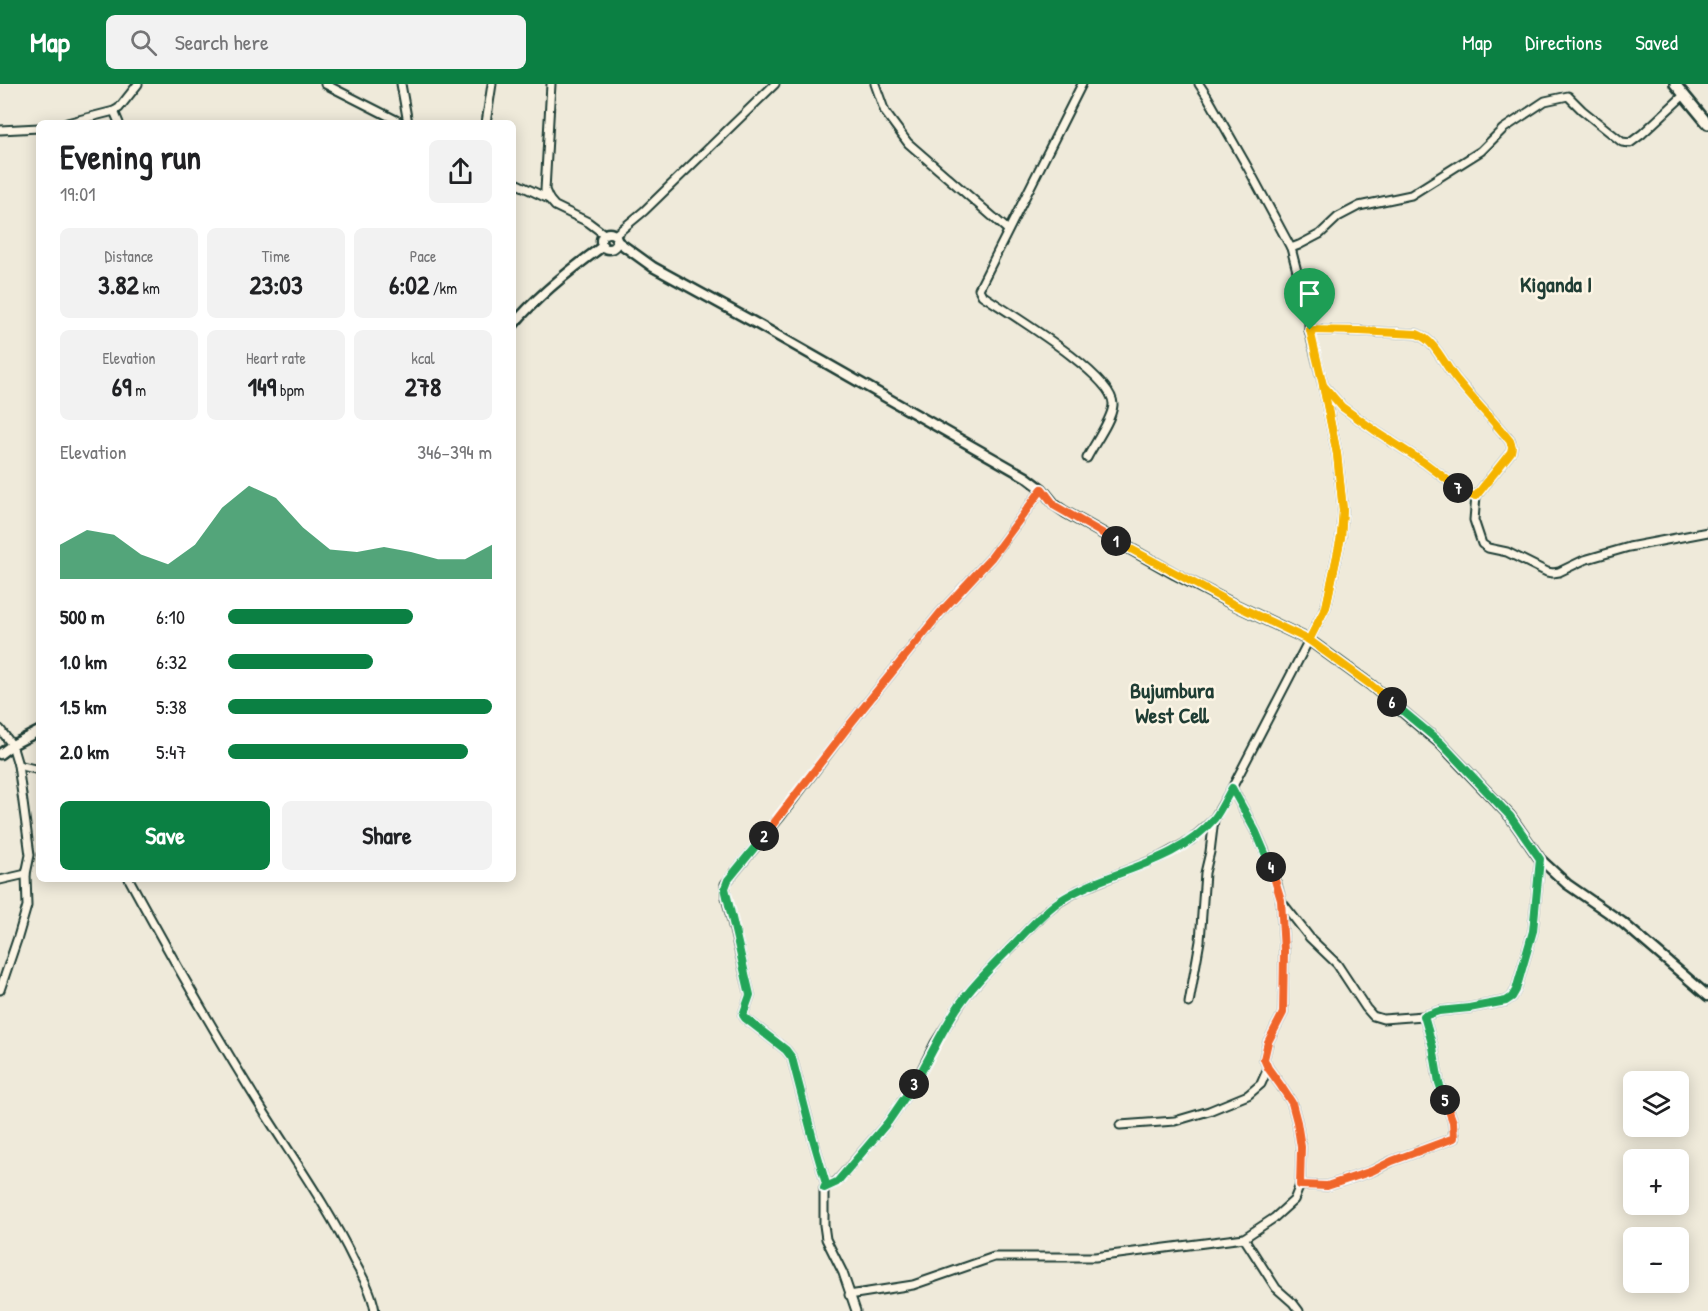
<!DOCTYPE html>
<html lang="en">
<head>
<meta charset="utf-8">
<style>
  body { margin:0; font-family:"Patrick Hand",sans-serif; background:#f2f2f2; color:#202124; height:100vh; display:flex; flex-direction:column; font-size:22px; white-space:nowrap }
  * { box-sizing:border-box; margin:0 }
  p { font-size:20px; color:#757577 }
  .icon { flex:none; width:33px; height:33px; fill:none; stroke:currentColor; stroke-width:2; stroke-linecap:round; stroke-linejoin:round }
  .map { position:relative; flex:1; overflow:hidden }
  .drawer { position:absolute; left:36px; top:36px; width:480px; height:762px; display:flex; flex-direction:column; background:#fff; border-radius:9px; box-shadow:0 3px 15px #0003 }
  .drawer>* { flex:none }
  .tools { position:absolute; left:1623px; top:987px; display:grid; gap:12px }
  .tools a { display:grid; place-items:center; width:66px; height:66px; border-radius:9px; background:#fff; box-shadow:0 3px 15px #0003; font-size:30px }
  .pin { position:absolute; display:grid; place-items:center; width:51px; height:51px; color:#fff; margin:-62px -26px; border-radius:50% 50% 50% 0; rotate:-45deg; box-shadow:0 0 6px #0007 }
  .pin .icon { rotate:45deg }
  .km { position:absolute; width:30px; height:30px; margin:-15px; border-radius:50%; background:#222; color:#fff; font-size:16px; line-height:30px; text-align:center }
  .round { display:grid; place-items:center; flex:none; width:63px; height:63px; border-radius:9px; background:#f2f2f2 }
  .head { display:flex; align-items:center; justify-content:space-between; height:102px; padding:0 24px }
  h1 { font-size:33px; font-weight:700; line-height:45px }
  .stats { display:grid; grid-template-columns:repeat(3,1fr); gap:9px; height:102px; padding:6px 24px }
  .stats div { display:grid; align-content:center; border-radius:9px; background:#f2f2f2; text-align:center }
  .stats b { font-size:26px; font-weight:700 }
  .stats small { font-size:16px; font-weight:400 }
  .stats p { font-size:16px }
  .chart { height:168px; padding:12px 24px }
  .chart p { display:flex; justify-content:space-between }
  .chart svg { width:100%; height:108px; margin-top:6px; fill:#0b8043; opacity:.7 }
  .action { display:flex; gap:12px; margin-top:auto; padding:12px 24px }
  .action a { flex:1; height:69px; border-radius:9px; background:#0b8043; color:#fff; font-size:24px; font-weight:700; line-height:69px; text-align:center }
  .action a+a { background:#f2f2f2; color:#202124 }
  ul { padding:0 24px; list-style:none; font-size:20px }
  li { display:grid; grid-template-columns:96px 72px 1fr; align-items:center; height:45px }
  li i { height:15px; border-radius:8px; background:#0b8043 }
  header { display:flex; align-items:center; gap:36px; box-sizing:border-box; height:84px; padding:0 30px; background:#0b8043; color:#fff }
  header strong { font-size:28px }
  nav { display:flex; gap:33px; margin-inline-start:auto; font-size:21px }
  .search { width:420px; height:54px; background:#f2f2f2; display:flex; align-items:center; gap:15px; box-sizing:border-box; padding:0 21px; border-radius:9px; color:#757577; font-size:22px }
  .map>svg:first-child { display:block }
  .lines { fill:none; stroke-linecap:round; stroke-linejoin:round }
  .minor-casing { stroke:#1f3d34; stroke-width:11 }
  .tertiary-casing { stroke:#1f3d34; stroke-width:13 }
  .secondary-casing { stroke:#1f3d34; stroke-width:14 }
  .minor { stroke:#fcf5e5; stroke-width:7 }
  .tertiary { stroke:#fcf5e5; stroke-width:8 }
  .secondary { stroke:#fcf5e5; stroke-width:9 }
  .split-1-casing { stroke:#fff; stroke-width:12 }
  .split-2-casing { stroke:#fff; stroke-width:12 }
  .split-3-casing { stroke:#fff; stroke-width:12 }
  .split-4-casing { stroke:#fff; stroke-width:12 }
  .split-5-casing { stroke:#fff; stroke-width:12 }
  .split-6-casing { stroke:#fff; stroke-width:12 }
  .split-7-casing { stroke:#fff; stroke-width:12 }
  .split-8-casing { stroke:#fff; stroke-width:12 }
  .split-1 { stroke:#f5b400; stroke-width:8 }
  .split-2 { stroke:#f0652b; stroke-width:8 }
  .split-3 { stroke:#22a559; stroke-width:8 }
  .split-4 { stroke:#22a559; stroke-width:8 }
  .split-5 { stroke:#f0652b; stroke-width:8 }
  .split-6 { stroke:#22a559; stroke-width:8 }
  .split-7 { stroke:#f5b400; stroke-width:8 }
  .split-8 { stroke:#f5b400; stroke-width:8 }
  .labels { text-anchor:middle; stroke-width:5; stroke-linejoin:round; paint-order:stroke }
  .quarter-label { font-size:22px; font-weight:bold; fill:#1f3d34; stroke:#fcf5e5 }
</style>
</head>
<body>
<header>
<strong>Map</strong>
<div class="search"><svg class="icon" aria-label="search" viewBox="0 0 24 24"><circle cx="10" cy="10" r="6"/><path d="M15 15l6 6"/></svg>Search here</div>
<nav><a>Map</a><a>Directions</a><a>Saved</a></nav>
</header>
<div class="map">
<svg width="1708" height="1227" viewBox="0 0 1708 1227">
  <rect width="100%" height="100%" fill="#efeada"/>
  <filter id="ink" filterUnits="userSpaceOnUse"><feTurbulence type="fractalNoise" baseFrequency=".0167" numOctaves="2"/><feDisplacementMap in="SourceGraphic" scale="12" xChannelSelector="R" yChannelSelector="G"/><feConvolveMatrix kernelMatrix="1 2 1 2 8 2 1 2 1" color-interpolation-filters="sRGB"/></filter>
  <g filter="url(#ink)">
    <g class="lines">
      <defs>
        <g id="minor">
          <path d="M325,0l77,39"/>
          <path d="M401,0l7,39"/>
          <path d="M551,0l-6,106 4,9 6,7 33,16 16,12"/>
          <path d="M875,0l10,28 23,31 100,87"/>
          <path d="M1082,0l-103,205 3,6c25,17 133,81 131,110 -1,15 -19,39 -26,53"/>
          <path d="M114,27l5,12"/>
          <path d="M67,39l47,-12 5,-3 19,-24"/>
          <path d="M486,39l6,-39"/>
          <path d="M0,46l39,-2"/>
          <path d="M513,98l36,17"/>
          <path d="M615,151l29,-24 131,-127"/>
          <path d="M1291,164l8,-3 21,-11 18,-17 21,-11 52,-11 70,-44 22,-22 42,-28 23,-5 14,14 40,32 8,1 12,-9 42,-39"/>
          <path d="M1309,246l50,1 58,3c19,7 27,31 40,46 17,20 36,40 53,61l2,6 -1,5 -35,44 -9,-1 -42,-32 -48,-31 -35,-25 -17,-20"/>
          <path d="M1476,412l-2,24 8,24 6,4 19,4 40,20 6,1 6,-1 25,-12 45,-13 79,-15"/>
          <path d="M0,645l12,16 6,20 21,5"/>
          <path d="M129,795c43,79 87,157 135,233 31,49 65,97 90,149 9,16 18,32 21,50"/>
          <path d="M0,796l26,-6"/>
          <path d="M1281,817l29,37 27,26 29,44 7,8 10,3 41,-3 15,-5 30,-3 37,-7 6,-4 4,-7 17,-59 7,-72"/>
          <path d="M0,906l18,-53 9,-31 -1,-32 4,-19 -12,-90"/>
          <path d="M1189,919l11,-62 5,-68 5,-21 4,-33"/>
          <path d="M1120,1041l55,-4 34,-10 39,-16 13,-11 7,-16 -4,-9 4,-17 15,-29 1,-62 -3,-51 -6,-23 -6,-16 -13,-29 -24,-44"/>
          <path d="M1300,1101l27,1 45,-15 20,-10 62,-23 -1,-16 -14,-39 -6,-36 -9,-31"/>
          <path d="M824,1104l2,-4 -13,-45 -21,-81 -6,-8 -41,-32 -2,-3 7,-20 -24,-98 -1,-13 56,-68 70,-93 89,-110 51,-55 51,-69"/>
          <path d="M1244,1154l32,50 17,15 6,8"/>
          <path d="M849,1211l64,-10 81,-28h101l149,-19 30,-20 20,-18 6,-15 1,-38 -4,-25 -5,-19 -11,-17 -13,-18"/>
          <path d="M856,1227l-13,-38 -17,-34 -2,-14v-37l13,-7 51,-59 28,-41 19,-38 29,-45 19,-22 60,-62 14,-11 22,-13 81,-33 31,-17 23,-21 18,-31 94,-181 15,-70 2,-27 -6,-56 -14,-69 -14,-55v-12l-18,-70 -43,-80 -41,-72 -8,-12"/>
        </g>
        <g id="tertiary">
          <circle cx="609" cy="157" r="8"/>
          <path d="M617,157l36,26 106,58 267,152 16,12 13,16 10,7 110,62 54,28 80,38 62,45 69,58 70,73 30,43 27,25 55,38 86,74"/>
          <path d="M513,241c25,-30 58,-56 90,-79"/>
          <path d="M0,670l12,-9 27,-14"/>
        </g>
        <path id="secondary" d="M1675,0l33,40"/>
      </defs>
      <!-- minor casing -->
      <use href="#minor" class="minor-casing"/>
      <!-- tertiary casing -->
      <use href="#tertiary" class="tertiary-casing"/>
      <!-- secondary casing -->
      <use href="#secondary" class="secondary-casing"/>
      <!-- minor -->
      <use href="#minor" class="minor"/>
      <!-- tertiary -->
      <use href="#tertiary" class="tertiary"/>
      <!-- secondary -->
      <use href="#secondary" class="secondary"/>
    </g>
  </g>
  <g class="lines" filter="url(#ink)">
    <defs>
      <path id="split-1" d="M1116,457l113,61 80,38 17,-33 15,-70 2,-27 -6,-56 -14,-69 -13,-55"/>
      <path id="split-2" d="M764,752l87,-113 89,-110 51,-55 51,-69 13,17 61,35"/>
      <path id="split-3" d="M764,752l-36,44 -3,8 25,107 -7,20 2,3 41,32 6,8 21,81 13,45 -2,4 13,-6 51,-60 26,-38"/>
      <path id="split-4" d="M914,1000c18,-29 30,-60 51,-87 16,-21 35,-38 53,-57 12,-13 25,-27 40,-38 48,-32 116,-36 156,-83 7,-9 12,-21 18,-31l24,44 15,35"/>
      <path id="split-5" d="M1271,783l10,33 3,51 -1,62 -15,29 -4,17 4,9 13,18 11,17 5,19 4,25 -1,38 27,1 45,-15 20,-10 62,-23 -1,-16 -8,-22"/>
      <path id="split-6" d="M1392,618l48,40 70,74 30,43 -7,72 -17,59 -4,7 -6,4 -37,7 -30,3 -15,5 9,31 6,36 6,17"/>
      <path id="split-7" d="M1392,618l-21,-17 -62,-45 17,-33 15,-70 2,-27 -6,-56 -14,-69 19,22 35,25 48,31 33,25"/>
      <path id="split-8" d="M1310,246l49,1 58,3c19,7 27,31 40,46 17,21 36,40 53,61l2,6 -1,5 -35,44 -9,-1 -9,-7"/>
    </defs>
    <!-- split-1 casing -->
    <use href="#split-1" class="split-1-casing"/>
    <!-- split-2 casing -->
    <use href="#split-2" class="split-2-casing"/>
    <!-- split-3 casing -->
    <use href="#split-3" class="split-3-casing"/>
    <!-- split-4 casing -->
    <use href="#split-4" class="split-4-casing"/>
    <!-- split-5 casing -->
    <use href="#split-5" class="split-5-casing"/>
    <!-- split-6 casing -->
    <use href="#split-6" class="split-6-casing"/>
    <!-- split-7 casing -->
    <use href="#split-7" class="split-7-casing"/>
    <!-- split-8 casing -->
    <use href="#split-8" class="split-8-casing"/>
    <!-- split-1 -->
    <use href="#split-1" class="split-1"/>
    <!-- split-2 -->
    <use href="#split-2" class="split-2"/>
    <!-- split-3 -->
    <use href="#split-3" class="split-3"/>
    <!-- split-4 -->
    <use href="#split-4" class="split-4"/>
    <!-- split-5 -->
    <use href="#split-5" class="split-5"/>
    <!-- split-6 -->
    <use href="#split-6" class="split-6"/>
    <!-- split-7 -->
    <use href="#split-7" class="split-7"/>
    <!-- split-8 -->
    <use href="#split-8" class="split-8"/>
  </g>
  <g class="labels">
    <!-- quarter labels -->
    <g class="quarter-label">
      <text x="1556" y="208">Kiganda I</text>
      <text x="1172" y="614">Bujumbura<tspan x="1172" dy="25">West Cell</tspan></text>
    </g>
  </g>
</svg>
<div class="tools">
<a><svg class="icon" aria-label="layers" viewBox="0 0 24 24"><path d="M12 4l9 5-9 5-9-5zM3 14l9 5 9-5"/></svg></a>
<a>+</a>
<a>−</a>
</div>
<div class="pin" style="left:1310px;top:246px;background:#1e9e55"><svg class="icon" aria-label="arrive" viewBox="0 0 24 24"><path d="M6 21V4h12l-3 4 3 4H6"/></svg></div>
<b class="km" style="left:1116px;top:457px">1</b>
<b class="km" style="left:764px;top:752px">2</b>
<b class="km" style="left:914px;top:1000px">3</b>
<b class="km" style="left:1271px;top:783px">4</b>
<b class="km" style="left:1445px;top:1016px">5</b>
<b class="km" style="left:1392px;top:618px">6</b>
<b class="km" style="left:1458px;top:404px">7</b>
<section class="drawer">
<div class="head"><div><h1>Evening run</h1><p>19:01</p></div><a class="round"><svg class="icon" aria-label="share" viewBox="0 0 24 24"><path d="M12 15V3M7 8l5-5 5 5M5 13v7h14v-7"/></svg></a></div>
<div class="stats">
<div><p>Distance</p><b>3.82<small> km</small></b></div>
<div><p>Time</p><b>23:03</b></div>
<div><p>Pace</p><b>6:02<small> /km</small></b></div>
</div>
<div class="stats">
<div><p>Elevation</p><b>69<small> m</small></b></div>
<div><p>Heart rate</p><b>149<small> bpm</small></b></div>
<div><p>kcal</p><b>278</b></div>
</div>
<div class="chart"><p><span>Elevation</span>346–394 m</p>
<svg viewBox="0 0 160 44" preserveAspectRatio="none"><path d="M0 44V30L10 24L20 26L30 34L40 38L50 30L60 15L70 6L80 11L90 23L100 32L110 33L120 31L130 33L140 36L150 36L160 30V44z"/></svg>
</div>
<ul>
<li><b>500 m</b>6:10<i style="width:70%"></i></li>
<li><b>1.0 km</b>6:32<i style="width:55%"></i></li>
<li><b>1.5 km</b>5:38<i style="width:100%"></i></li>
<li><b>2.0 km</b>5:47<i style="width:91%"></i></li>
</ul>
<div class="action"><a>Save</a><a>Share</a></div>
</section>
</div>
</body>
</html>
